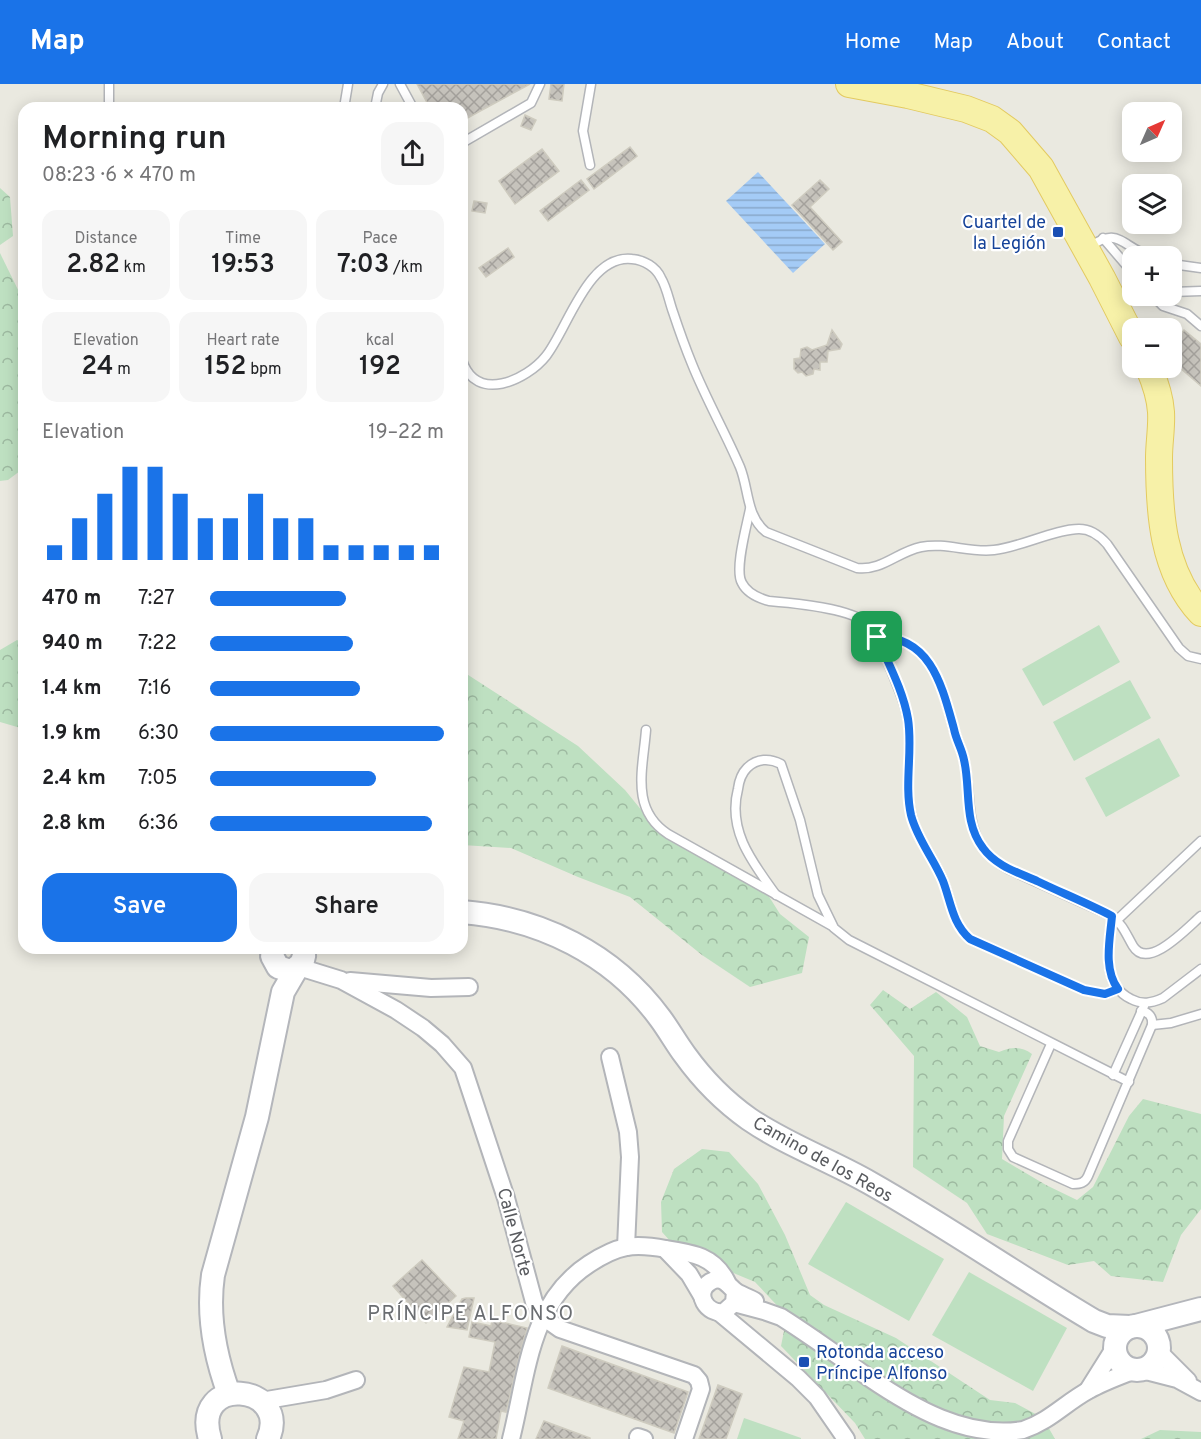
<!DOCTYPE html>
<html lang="en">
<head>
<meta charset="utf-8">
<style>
  body { margin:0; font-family:Overpass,sans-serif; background:#f6f6f6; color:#202124; height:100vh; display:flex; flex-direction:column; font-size:22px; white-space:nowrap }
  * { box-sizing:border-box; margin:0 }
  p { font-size:20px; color:#757577 }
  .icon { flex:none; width:33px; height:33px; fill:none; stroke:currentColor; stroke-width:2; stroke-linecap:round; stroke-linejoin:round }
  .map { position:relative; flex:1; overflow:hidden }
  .panel { position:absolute; left:18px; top:18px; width:450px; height:852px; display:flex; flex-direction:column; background:#fff; border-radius:18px; box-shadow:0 3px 15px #0003 }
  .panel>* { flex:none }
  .needle { width:39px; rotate:45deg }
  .fabs { position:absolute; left:1122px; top:18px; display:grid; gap:12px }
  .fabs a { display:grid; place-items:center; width:60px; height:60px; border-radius:12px; background:#fff; box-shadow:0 3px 15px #0003; font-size:30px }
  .pin { position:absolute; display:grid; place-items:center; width:51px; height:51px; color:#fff; margin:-26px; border-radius:12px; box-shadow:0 3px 9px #0006 }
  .round { display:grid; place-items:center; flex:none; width:63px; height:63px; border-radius:18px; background:#f6f6f6 }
  .headline { display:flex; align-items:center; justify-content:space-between; height:102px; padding:0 24px }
  h1 { font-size:33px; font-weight:600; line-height:45px }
  .stats { display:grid; grid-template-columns:repeat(3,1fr); gap:9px; height:102px; padding:6px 24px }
  .stats div { display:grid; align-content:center; border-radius:15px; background:#f6f6f6; text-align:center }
  .stats b { font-size:26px; font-weight:600 }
  .stats small { font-size:16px; font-weight:400 }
  .stats p { font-size:16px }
  .chart { height:168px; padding:12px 24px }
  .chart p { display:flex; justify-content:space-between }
  .chart svg { width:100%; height:108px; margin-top:6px; stroke:#1a73e8; stroke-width:6 }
  .button { display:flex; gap:12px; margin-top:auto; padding:12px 24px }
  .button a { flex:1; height:69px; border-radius:18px; background:#1a73e8; color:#fff; font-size:24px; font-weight:600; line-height:69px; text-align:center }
  .button a+a { background:#f6f6f6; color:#202124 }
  ul { padding:0 24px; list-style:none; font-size:20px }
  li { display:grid; grid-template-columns:96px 72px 1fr; align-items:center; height:45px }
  li i { height:15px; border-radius:8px; background:#1a73e8 }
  header { display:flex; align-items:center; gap:36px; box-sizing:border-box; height:84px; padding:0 30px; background:#1a73e8; color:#fff }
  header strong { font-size:28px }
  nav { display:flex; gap:33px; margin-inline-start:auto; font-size:21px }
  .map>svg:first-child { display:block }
  .grass { fill:#bee0c1 }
  .forest { fill:url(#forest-crowns) }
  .water { fill:url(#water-rules) }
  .building { fill:url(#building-cross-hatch); stroke:#cecbbf; stroke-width:1.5 }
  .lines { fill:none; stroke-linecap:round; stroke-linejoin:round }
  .lane-casing { stroke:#b3b5b9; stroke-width:11 }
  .street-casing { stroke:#b3b5b9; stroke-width:20 }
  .secondary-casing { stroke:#b4b6bb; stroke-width:26 }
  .primary-casing { stroke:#e3ca60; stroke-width:28 }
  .lane { stroke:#fff; stroke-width:8 }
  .street { stroke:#fff; stroke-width:16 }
  .secondary { stroke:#fff; stroke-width:22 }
  .primary { stroke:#f7f1a8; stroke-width:26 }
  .route-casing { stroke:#fff; stroke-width:12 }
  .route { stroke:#1a73e8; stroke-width:8 }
  .transit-dot { fill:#1a4fb4; stroke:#fff; stroke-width:2 }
  .labels { text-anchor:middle; stroke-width:4.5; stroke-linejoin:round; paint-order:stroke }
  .transit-label { font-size:18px; fill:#164399; stroke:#fff; text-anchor:end }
  .street-label { font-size:18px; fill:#595b5f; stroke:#fff }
  .neighbourhood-label { font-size:20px; letter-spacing:1.5px; fill:#6a6d71; stroke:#fff }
</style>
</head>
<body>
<header>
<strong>Map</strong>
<nav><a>Home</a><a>Map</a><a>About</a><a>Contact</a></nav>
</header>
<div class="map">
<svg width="1201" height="1355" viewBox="0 0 1201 1355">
  <defs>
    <pattern id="forest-crowns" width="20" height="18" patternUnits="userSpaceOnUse" patternTransform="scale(1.5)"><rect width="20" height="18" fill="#bee0c1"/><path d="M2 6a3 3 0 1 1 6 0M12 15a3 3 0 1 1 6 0" fill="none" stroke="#9db9a0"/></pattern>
    <pattern id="water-rules" width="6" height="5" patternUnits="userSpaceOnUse" patternTransform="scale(1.5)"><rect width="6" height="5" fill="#a4cbf6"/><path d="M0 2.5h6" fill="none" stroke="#89a8ca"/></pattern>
    <pattern id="building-cross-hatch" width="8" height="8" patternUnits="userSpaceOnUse" patternTransform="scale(1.5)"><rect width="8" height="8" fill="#c6c3bc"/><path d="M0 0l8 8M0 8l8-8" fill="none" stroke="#a4a19c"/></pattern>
  </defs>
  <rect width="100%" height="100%" fill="#eae9e0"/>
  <!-- grass -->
  <g class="grass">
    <path d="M1099,541l21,37 -77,44 -21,-37z"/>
    <path d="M1130,596l21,38 -77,43 -21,-39z"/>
    <path d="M1159,654l21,38 -74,41 -21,-39z"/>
    <path d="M846,1118l98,57 -35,62 -101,-57z"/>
    <path d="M969,1188l98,56 -34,63 -101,-56z"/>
    <path d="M744,1334l57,20v1h-64z"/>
  </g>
  <!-- forest -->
  <g class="forest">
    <path d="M0,104l10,9 3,39 -13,9z"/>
    <path d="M0,169l24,49v166l-16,12 -8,1z"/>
    <path d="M17,556l7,4v85l-24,-7v-72z"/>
    <path d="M462,587l116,75 47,44 22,27 86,48 35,30 12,19 29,23 -7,36 -52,14 -48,-32 -72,-58 -52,-20 -67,-29 -49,-3z"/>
    <path d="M883,906l27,19 26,-17 31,25 13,29 19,6c13,-5 22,-6 33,2l-28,62 -2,43 44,26 31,15 16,-13 36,-71 14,-17 58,15v95l-20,26 -18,47 -52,-6 -17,-15 -26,4 -81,-31 -20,-31 -54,-36 1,-111 -44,-51z"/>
    <path d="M702,1065l27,3 29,32 27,51 25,60 14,10 72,33 94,62 25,3 28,15 12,21h-190l-10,-16 -74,-77 6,-30 -32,-34 -24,-10 -13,-10 -39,-11 -17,-19 -1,-30 13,-33z"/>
    <path d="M1160,1346l41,2v7h-60z"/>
  </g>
  <!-- water -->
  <path class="water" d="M758,88l67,72 -32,29 -67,-72z"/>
  <!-- building -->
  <g class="building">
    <path d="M417,0h113l-68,37v-13h-32z"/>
    <path d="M551,0h13l-2,17 -13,-2z"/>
    <path d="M525,31l11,5 -5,10 -10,-4z"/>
    <path d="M630,63l7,9 -43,33 -7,-10z"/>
    <path d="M542,65l17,22 -44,33 -16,-23z"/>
    <path d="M581,96l8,10 -41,31 -8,-10z"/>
    <path d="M820,96l9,9 -19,18 32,35 -9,8 -41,-45z"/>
    <path d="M474,117l13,2 -2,10 -13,-2z"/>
    <path d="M508,164l6,9 -28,20 -7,-9z"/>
    <path d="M832,246l10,14 -2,5 -12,2 -1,11h-7v8l-6,-1 -1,5 -7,2 -4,-4 -4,1 -4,-4v-10l6,-1 1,-9 6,-2 5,3 15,-5z"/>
    <path d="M1184,246l17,14v42l-29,-25v-16z"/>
    <path d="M422,1176l34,36 -30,27 -33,-37z"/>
    <path d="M466,1214h8l-7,32 -20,-3 15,-28z"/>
    <path d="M492,1236l35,8 -10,36 -11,48 -5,-1 -5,28h-38l6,-18 -15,-4 15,-50 25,5 6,-30 -26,-5 3,-15 19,4z"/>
    <path d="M562,1262l126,46 -14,41 -126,-45z"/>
    <path d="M718,1301l24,9 -16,45h-27z"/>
    <path d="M544,1337l46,17v1h-54z"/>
  </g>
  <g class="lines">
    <defs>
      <g id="lane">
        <path d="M400,0l13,24"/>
        <path d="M109,24v-24"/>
        <path d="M344,24l4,-24"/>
        <path d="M375,24l3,-15 5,-9"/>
        <path d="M462,59l69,-40 9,-19"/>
        <path d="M590,81l-7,-34 8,-47"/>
        <path d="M1103,154l29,34"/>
        <path d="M1088,164c30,-22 32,-3 61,8"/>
        <path d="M1172,180l29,4"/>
        <path d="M1172,208l29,-1"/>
        <path d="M1153,212l10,10 24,8 14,12"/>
        <path d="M462,276c14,44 65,20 84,-4 22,-28 42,-102 86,-97 12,1 24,8 29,19 6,10 8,23 12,34 6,18 12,35 19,52 14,35 33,68 48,103 9,22 6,49 26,65l91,36c25,3 40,-16 64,-21 25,-5 48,6 73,3 27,-3 61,-21 85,-21 12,0 21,7 28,15l72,104 9,8 13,3"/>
        <path d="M750,425c-3,16 -16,61 -8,74 5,10 16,15 27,18 24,2 84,7 100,24 11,12 16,31 22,45 8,20 17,39 18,61 2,28 -5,58 3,86 5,22 21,40 30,61 9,21 9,44 28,61l114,51 21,4 13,-5"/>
        <path d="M877,553c55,0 65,49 77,93 3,10 8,20 10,30 10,43 -4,83 44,109l104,47c11,9 14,18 21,30 15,25 54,-18 68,-30"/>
        <path d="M646,646c-3,39 -16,79 22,104l164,92"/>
        <path d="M776,811c-23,-32 -49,-64 -38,-106 1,-8 3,-15 9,-21 10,-10 23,-10 34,-4l19,56 18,75 16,33 15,12 280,142"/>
        <path d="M1112,832c-3,28 -12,68 19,83 11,6 21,4 32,-1l38,-29"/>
        <path d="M1117,836l84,-79"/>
        <path d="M1152,941l19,-2 30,-9"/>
        <path d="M1051,960l-43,97v8l5,8 60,27c7,0 12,-1 15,-8l64,-151c1,-8 -3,-13 -11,-14"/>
        <path d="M1113,991l31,-69"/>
      </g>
      <g id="street">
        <path d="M299,883l42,13 55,30 27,18 19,16 21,24 43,130 28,104 9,15 17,12 134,46 5,6 2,8 -17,50"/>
        <path d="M350,897l81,7 38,-1"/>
        <path d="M610,973l18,75 2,25 -4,90"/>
        <path d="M665,1165l24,25 13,22"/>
        <path d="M735,1207l-1,12 -10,9c-17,3 -31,-19 -14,-30 14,-8 19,6 28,11 6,3 12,5 17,8"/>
        <path d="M734,1219l30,8 17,6c30,19 59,40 87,60 44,30 98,62 155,53 27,-9 42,-27 66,-40 14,-8 31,-14 46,-20"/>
        <path d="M720,1229l78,65 19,19 29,42"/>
        <path d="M1159,1268l29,29"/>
        <path d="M1142,1286l35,9 24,13"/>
        <path d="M1088,1306l27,-43"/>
        <path d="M261,1317l65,-11 30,-10"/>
        <path d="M638,1353l6,2"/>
        <path d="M511,1355c16,-63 18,-136 78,-175 29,-19 44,-21 77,-15 27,4 48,7 61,33"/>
      </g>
      <g id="secondary">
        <path d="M462,828c78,6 151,42 198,106 9,12 16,25 25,37 18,25 40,47 64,64 38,26 81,41 121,64 76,43 148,93 224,138l13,5 23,1"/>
        <path d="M274,864l-2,8 6,11 12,4c10,-4 17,-12 13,-23"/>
        <circle cx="1137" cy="1264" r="22"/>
        <path d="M1136,1242l65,-17"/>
        <path d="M229,1310c-14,-38 -22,-78 -16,-119l44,-158 26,-125 14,-24"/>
        <path d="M210,1355c-20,-66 82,-55 58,0"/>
      </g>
      <g id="primary">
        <path d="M849,0l59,11 58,14 26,10 18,13 31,36 61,110 30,59"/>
        <path d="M1149,284c6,14 11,28 12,44 1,15 -2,30 -2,46 0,54 3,113 42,155"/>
      </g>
    </defs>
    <!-- lane casing -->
    <use href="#lane" class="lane-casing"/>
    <!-- street casing -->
    <use href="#street" class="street-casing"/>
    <!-- secondary casing -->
    <use href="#secondary" class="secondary-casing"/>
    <!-- primary casing -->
    <use href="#primary" class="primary-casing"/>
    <!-- lane -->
    <use href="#lane" class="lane"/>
    <!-- street -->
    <use href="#street" class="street"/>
    <!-- secondary -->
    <use href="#secondary" class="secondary"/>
    <!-- primary -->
    <use href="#primary" class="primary"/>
  </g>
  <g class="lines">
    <defs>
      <path id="route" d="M877,553c54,-1 65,49 77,92 2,11 8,20 10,31 7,29 -1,62 19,88 13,18 34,24 54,33 25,12 50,22 75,35 -2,23 -9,53 6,73l-13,5 -21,-4 -114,-51c-18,-16 -19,-37 -27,-58 -9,-22 -26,-42 -32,-66 -7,-31 2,-65 -3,-96 -5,-29 -20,-56 -31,-82z"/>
    </defs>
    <!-- route casing -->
    <use href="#route" class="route-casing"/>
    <!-- route -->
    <use href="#route" class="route"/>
  </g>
  <!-- markers -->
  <g class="transit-dot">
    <rect x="1052" y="142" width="12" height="12" rx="3"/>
    <rect x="798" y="1272" width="12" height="12" rx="3"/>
  </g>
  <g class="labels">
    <!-- transit labels -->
    <g class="transit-label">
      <text x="1046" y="144">Cuartel de<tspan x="1046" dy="21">la Legión</tspan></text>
      <text x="816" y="1274" text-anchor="start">Rotonda acceso<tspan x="816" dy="21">Príncipe Alfonso</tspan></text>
    </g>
    <!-- street labels -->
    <g class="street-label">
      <text transform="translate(823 1075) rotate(29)" y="6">Camino de los Reos</text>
      <text transform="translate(515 1148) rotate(75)" y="6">Calle Norte</text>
    </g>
    <!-- neighbourhood labels -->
    <g class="neighbourhood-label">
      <text x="471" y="1236">PRÍNCIPE ALFONSO</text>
    </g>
  </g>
</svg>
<div class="fabs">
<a><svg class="needle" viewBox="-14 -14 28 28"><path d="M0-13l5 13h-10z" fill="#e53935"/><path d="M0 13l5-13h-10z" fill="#757577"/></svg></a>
<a><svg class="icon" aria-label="layers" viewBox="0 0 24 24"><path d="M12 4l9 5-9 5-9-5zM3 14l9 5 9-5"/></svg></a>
<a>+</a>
<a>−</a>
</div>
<div class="pin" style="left:877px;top:553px;background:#1e9e55"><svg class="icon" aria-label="arrive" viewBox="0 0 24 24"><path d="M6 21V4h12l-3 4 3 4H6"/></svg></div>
<section class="panel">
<div class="headline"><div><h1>Morning run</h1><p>08:23 · 6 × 470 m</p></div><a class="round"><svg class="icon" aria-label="share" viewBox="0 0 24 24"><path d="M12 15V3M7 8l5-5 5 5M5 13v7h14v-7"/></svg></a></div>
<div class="stats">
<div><p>Distance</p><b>2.82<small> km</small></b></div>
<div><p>Time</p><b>19:53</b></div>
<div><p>Pace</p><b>7:03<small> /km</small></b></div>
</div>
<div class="stats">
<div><p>Elevation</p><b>24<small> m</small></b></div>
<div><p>Heart rate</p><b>152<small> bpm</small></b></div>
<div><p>kcal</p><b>192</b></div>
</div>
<div class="chart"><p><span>Elevation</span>19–22 m</p>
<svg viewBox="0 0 160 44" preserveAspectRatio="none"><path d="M5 44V38M15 44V27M25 44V17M35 44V6M45 44V6M55 44V17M65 44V27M75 44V27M85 44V17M95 44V27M105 44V27M115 44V38M125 44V38M135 44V38M145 44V38M155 44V38"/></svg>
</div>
<ul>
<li><b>470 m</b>7:27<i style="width:58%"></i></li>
<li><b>940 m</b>7:22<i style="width:61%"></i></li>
<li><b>1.4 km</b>7:16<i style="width:64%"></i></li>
<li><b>1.9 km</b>6:30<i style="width:100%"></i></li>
<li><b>2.4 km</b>7:05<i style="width:71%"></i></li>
<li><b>2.8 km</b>6:36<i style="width:95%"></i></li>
</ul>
<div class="button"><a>Save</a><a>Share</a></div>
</section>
</div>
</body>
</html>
